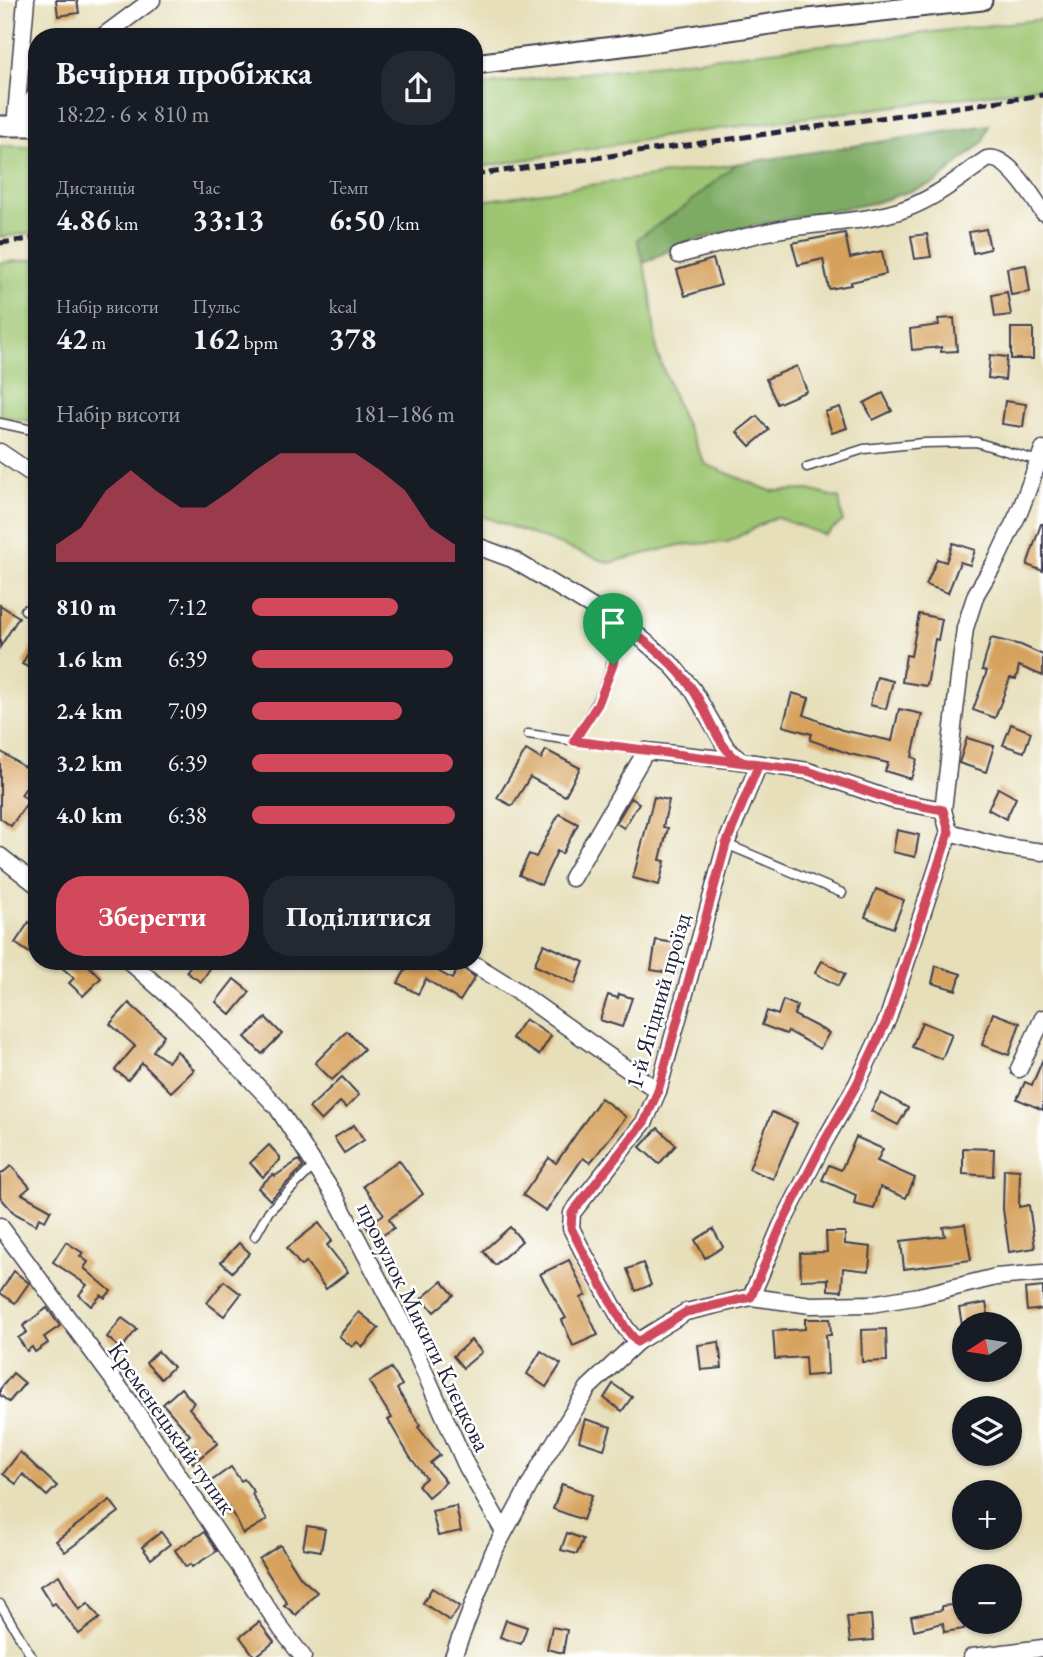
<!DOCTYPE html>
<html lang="uk">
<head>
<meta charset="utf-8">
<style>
  body { margin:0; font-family:"EB Garamond",serif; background:#242831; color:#f1f3f6; height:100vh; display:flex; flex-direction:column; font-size:26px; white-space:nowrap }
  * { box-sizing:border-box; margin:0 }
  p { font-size:23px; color:#9ea1a6 }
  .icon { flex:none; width:38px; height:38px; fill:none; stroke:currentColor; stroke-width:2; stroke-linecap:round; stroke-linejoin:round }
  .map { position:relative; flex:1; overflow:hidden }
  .panel { position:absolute; left:28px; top:28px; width:455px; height:942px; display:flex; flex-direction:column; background:#171b24; border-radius:28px; box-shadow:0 2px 5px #0004 }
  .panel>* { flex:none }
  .needle { width:46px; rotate:258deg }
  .tools { position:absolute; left:952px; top:1312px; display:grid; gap:14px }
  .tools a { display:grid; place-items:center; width:70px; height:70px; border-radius:50%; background:#171b24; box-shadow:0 2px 5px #0004; font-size:35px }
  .pin { position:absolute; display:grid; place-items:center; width:60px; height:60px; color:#fff; margin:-72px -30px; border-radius:50% 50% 50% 0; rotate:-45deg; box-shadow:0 0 7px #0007 }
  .pin .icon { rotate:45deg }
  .round { display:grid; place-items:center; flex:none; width:74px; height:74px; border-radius:28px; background:#242831 }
  .head { display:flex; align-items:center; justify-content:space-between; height:119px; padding:0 28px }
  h1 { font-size:32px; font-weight:700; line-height:52px }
  .stats { display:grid; grid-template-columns:repeat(3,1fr); gap:10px; height:119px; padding:7px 28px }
  .stats div { display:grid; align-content:center }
  .stats b { font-size:30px; font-weight:700 }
  .stats small { font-size:19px; font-weight:400 }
  .stats p { font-size:19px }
  .chart { height:196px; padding:14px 28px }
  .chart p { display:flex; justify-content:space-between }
  .chart svg { width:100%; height:126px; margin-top:7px; fill:#d1495b; opacity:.7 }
  .primary-button { display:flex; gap:14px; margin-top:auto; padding:14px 28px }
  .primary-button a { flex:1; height:80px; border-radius:28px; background:#d1495b; color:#fff; font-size:28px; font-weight:700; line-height:80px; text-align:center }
  .primary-button a+a { background:#242831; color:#f1f3f6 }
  ul { padding:0 28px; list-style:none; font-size:23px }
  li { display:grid; grid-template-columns:112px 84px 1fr; align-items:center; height:52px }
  li i { height:18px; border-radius:9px; background:#d1495b }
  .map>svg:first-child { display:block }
  .green { fill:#9ec672; stroke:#607456; stroke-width:2 }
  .forest { fill:#7eab64; stroke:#506650; stroke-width:2 }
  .building { fill:#d6a15c }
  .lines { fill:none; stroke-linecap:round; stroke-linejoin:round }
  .service-casing { stroke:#3f3e4e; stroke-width:11 }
  .minor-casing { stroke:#3f3e4e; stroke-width:19 }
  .tertiary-casing { stroke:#3f3e4e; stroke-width:23 }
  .service { stroke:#fff; stroke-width:8 }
  .minor { stroke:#fff; stroke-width:16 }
  .tertiary { stroke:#fff; stroke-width:19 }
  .rail { stroke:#22223b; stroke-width:5; stroke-dasharray:10 5; stroke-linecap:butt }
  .route-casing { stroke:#fff; stroke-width:14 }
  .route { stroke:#d1495b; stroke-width:9 }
  .labels { text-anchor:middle; stroke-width:5; stroke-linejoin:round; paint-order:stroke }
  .street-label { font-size:24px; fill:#22223b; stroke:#fff }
</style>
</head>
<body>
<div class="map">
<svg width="1043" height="1657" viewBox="0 0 1043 1657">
  <rect width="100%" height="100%" fill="#fff"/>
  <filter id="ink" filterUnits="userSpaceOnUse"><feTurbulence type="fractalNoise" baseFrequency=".0143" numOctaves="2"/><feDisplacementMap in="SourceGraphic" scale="14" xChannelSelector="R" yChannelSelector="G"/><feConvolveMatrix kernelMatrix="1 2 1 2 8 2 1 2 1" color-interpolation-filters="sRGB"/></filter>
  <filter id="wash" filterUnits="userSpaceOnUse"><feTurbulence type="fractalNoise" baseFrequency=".00686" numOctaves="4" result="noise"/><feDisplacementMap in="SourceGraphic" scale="28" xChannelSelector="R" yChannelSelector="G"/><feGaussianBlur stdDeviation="1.57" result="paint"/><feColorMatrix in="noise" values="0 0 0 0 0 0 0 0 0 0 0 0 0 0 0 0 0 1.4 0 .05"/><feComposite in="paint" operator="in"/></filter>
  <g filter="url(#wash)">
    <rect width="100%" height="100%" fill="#e6dfba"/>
    <!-- green -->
    <g class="green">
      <path d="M1043,19v68l-364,47 -205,34v-82z"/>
      <path d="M0,146l37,1v85l-37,5z"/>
      <path d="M736,164l-50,42 -49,33 13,49 7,65 24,62 24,49 66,27 38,-1 30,8 4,23 -18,14 -50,-18 -47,25 -48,3 -71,18 -135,-50v-311z"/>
      <path d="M37,259v163l-37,-6v-153z"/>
    </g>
    <!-- forest -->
    <path class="forest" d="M989,125l-6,17 -48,41 -61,20 -90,16 -98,23 -42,21 -7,-24 49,-33 50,-42z"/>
    <g id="blocks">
      <!-- building -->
      <g class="building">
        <path d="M56,0h21l2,13 -21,3z"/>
        <path d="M986,229l4,20 -17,4 -4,-21z"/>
        <path d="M845,233l5,25 32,-7 4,23 -35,8v3l-22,4 -6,-30 -25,6 -6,-22z"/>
        <path d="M927,234l4,23 -16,2 -4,-23z"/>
        <path d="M713,259l8,26 -36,11 -8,-26z"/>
        <path d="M1026,265l4,27 -19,3 -4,-27z"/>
        <path d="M1007,292l4,23 -16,2 -3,-22z"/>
        <path d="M954,318l3,33 -16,1v-5l-29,3 -2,-21 29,-4 -1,-6z"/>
        <rect x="1011" y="328" width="22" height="31"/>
        <path d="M990,355l17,2 -2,23 -17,-2z"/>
        <path d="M797,366l10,25 -30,13 -11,-25z"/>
        <path d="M883,393l9,18 -19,9 -9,-17z"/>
        <path d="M1005,401l21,3 -3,23 -21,-3z"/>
        <path d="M840,407l7,21 -15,5 -7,-21z"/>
        <path d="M757,416l12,14 -19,16 -13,-14z"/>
        <path d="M1041,524h2v47l-16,-6z"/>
        <path d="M953,543l22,7 -5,15 -10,-3 -12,31 -22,-8 11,-26 9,3z"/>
        <path d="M0,605l19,12 -19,30z"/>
        <path d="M919,614l23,5 -4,21 -3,-1 -8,47 -25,-4 4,-27 5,1z"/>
        <path d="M37,638v34l-15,-8z"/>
        <path d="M991,638l30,7 22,10v21l-24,-10 -3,13 -6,-1 -15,40 -22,-8 14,-39 -5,-1z"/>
        <path d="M877,677l16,4 -7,28 -16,-4z"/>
        <path d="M792,693l17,5 -5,17 38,15 50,11 7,-32 23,5 -10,43 5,2 -6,20 -26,-8 3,-8 -38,-9 -40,-14 2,-6 -29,-8z"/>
        <path d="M1011,724l20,8 -7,20 -21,-7z"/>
        <path d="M967,738l27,8 -8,26 -27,-9z"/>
        <path d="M526,750l15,9 5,-9 34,18 -15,28 -35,-19 -18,29 -15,-8z"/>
        <path d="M0,751l35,23 -14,21 8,5 -18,26 -11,-8z"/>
        <path d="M998,788l18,10 -10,21 -18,-10z"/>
        <path d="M654,797l15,3 -6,27 5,1 -8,32 5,1 -6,24 -26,-7z"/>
        <path d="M631,798l8,5 -15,25 -8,-5z"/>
        <path d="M559,814l19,10 -16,30 -5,-3 -16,34 -22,-10 10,-21 7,3z"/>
        <path d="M897,830l22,5 -4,22 -22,-5z"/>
        <path d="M876,889l28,11 -11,28 -28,-11z"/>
        <path d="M29,922l8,6v17l-6,9 -16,-11z"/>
        <path d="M656,940l24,4 -4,30 -25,-4z"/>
        <path d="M544,944l40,18 -9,22 -41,-19z"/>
        <path d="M54,961h30l17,17 -18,18 -14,-13 5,-5z"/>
        <path d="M194,961h21l-14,21 -15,-10z"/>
        <path d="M399,961h21l32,18 8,-13 15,11 -15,24 -34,-22 -8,15 -20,-11 10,-17z"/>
        <path d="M822,961l23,13 -7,12 -23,-13z"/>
        <path d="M936,966l25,8 -5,16 -24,-7z"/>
        <path d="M234,979l16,13 -19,23 -15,-13z"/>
        <path d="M619,994l13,4 -10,29 -22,-7 8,-25 10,3z"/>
        <path d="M783,1000l14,6 -3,9 35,18 -9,16 -32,-18 -2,3 -24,-9 5,-14 11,4z"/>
        <path d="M129,1003l35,32 -11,16 15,11 9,-11 17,19 -23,22 -29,-29 -14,17 -13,-10 20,-24 -25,-22z"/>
        <path d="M993,1013l27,10 -11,32 -27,-10z"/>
        <path d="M266,1018l16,16 -20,20 -17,-17z"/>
        <path d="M525,1019l26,17 -12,19 -27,-17z"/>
        <path d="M922,1022l30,12 -10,25 -30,-12z"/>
        <path d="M347,1031l17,18 -32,31 -17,-17z"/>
        <path d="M1043,1059v51l-26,-11 8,-17 7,3z"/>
        <path d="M342,1077l17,18 -13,13 -6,-6 -19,19 -12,-13z"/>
        <path d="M881,1093l27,15 -10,17 -27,-14z"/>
        <path d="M601,1098l25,19 -36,46 -7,-5 -37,53 -23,-16 26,-37 7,5z"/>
        <path d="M772,1112l25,11 -24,56 -24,-10z"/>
        <path d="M354,1125l10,15 -20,13 -10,-15z"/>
        <path d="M658,1128l18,17 -17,19 -19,-17z"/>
        <path d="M856,1137l27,12 -6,12 38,17 -9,20 -26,-11 -6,22 -20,-5 2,-9 -34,-15 7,-15 12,5z"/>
        <path d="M269,1145l11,12v3l-17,17 -13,-14z"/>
        <path d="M963,1148l31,1 -1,27 -30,-2z"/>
        <path d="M299,1160l4,7 -33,33 -12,-12 15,-14 2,2z"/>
        <path d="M399,1160l24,34 -34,25 5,9 -19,12 -9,-14 18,-12 -21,-28z"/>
        <path d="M11,1166l19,21 -8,7 29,16 -6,11 -6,-3 -3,7 -22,-12 -14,-16v-22z"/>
        <path d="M1004,1169l16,1 -1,37 10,-2 6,43 -26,4 -6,-43z"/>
        <path d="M319,1223l13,18 -5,4 21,27 -22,17 -20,-27 -5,4 -14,-18z"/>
        <path d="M965,1224l6,36 -67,9 -3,-28 44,-5 -2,-9z"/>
        <path d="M510,1227l12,14 -27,24 -12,-14z"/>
        <path d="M713,1229l10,18 -18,11 -10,-18z"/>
        <path d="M826,1232h19v12l26,3 -2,24 -26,-3 -1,23 -14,-1v-11l-27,1 -1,-27 27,-1z"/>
        <path d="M66,1242l17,11 -3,3 8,6 -4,6 27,23 -6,7 -4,-3 -10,11 -12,-11 8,-10 -34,-23z"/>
        <path d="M239,1243l11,10 -18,19 -11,-10z"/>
        <path d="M569,1260l17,35 -5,3 17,37 -25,11 -11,-26 4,-2 -26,-44z"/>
        <path d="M643,1263l8,22 -15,6 -9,-22z"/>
        <path d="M14,1271l15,12 -14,20 -15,-10z"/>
        <path d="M224,1281l17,13 -17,22 -17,-13z"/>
        <path d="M442,1281l12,14 -20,17 -12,-14z"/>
        <path d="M1043,1287v22l-16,2 -2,-22z"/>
        <path d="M986,1303l4,22h-28l-3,-17z"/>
        <path d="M47,1308l13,18 -16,11 4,6 -13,9 -3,-5 -5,4 -9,-13 9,-6 -4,-6z"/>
        <path d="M359,1312l20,16 -16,19 -6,-5 -5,5 -13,-11z"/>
        <path d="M122,1318l15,11 -16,20 -14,-12z"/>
        <path d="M805,1319h25l1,16h-5l2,39 -22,2 -1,-19 -30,2 -2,-28 32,-2z"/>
        <path d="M886,1329l1,32 -25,1 -1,-32z"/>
        <path d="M471,1340l11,12 -19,16 -10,-12z"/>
        <path d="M719,1342l3,26 -21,2 -3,-25z"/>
        <path d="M158,1351l15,16 -12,12 -15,-16z"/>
        <path d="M541,1351l20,13 -15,23 -19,-13z"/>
        <path d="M391,1368l11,17 -5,4 23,36 -2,2 22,28 -10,8 16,19 -18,15 -10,-12 8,-7 -16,-21 -22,-37 4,-2 -23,-36z"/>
        <path d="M13,1373l12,10 -16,19 -9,-7v-6z"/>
        <path d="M613,1384l19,13 -10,14 -18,-13z"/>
        <path d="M181,1388l13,15 -5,5 29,35 -25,20 -15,-18 12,-10 -27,-31z"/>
        <path d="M585,1419l26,8 -7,22 -25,-8z"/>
        <path d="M20,1452l37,34 -10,10 -24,-22 -7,10 -13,-10z"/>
        <path d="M231,1467l10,14 3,-2 10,13 -2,2 15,26 -24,14 -7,-15 -26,-37z"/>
        <path d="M562,1484l30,11 -9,25 -30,-11z"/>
        <path d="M110,1500l9,12 -54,40 -9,-11z"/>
        <path d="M456,1506l5,25 -23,5 -6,-25z"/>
        <path d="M307,1526l18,3 -4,22 -18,-3z"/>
        <path d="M161,1532l9,12 -19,15 -9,-12z"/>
        <path d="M204,1532l13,19 -25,16 -1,-3 -5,3 -11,-17z"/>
        <path d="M567,1533l16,6 -6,15 -16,-4z"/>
        <path d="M280,1545l21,33 16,14 -21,23 -12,-10 3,-2 -28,-44z"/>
        <path d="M59,1575l20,35 9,-7 12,15 -21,16 -24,-31 -3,2 -12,-19z"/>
        <path d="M432,1588l28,18 -10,15 -27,-18z"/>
        <path d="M964,1604v25l-20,3 -1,-9 -29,7 -3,-14 31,-6v-4z"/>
        <path d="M871,1615l2,25 -23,2 -3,-25z"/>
        <path d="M506,1620l21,7 -6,17 -21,-7z"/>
        <path d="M259,1622l15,20 -19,15 -15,-20z"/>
        <path d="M552,1627l15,3 -4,23 -16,-4z"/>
      </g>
    </g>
  </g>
  <g filter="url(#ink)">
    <use href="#blocks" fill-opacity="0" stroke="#3f3e4e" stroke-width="2"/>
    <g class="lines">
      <defs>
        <g id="service">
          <path d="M0,423l37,8"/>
          <path d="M807,467l57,-18 59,-6 53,-1 62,19"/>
          <path d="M25,610l12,-4"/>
          <path d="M528,734l118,17"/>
          <path d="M574,741c28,-43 37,-65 46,-117"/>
          <path d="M726,844l116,49"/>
          <path d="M255,1236l14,-25 46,-46"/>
          <path d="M0,1604l32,53"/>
        </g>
        <g id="minor">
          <path d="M102,37l50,-37"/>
          <path d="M17,125l20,-32"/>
          <path d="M15,127l11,-127"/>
          <path d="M679,255c36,-10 72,-21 109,-27 39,-6 80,-6 117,-19 31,-11 55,-32 82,-50 20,-5 45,37 56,53"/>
          <path d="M0,452l37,25"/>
          <path d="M474,545l38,14 123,74 35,30 23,27 34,59 14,12 67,10 84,29 51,10"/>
          <path d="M949,832l56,15 38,5"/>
          <path d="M0,856l37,29"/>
          <path d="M572,878l74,-127 95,10"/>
          <path d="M129,961l58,51 90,95 59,91 73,139 57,128 38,67"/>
          <path d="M469,961l45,28 144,102"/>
          <path d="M1019,1069l24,-51"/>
          <path d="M0,1226l129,175 153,229 21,27"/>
          <path d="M751,1297l30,-71 43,-84 33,-58 31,-66 61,-186 -6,-22 22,-182 11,-34 21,-35 24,-51 22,-59"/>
          <path d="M637,1342l-12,-15 -42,-75 -12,-24 1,-15 73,-92 13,-30 68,-247 33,-80"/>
          <path d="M453,1657l40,-104 48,-89 47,-76 49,-46 49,-30 65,-15 60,8 60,-1 48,-8 77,-19 47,-4"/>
          <path d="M972,1657l71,-9"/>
        </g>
        <g id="tertiary">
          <path d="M474,64l164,-20 152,-23 192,-21"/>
          <path d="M0,126h37"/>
        </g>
      </defs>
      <!-- service casing -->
      <use href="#service" class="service-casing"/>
      <!-- minor casing -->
      <use href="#minor" class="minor-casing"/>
      <!-- tertiary casing -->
      <use href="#tertiary" class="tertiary-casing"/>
      <!-- service -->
      <use href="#service" class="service"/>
      <!-- minor -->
      <use href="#minor" class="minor"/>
      <!-- tertiary -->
      <use href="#tertiary" class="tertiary"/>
      <!-- rail -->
      <g class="rail">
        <path d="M474,175l569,-80"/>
        <path d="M0,243l37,-5"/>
      </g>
    </g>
  </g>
  <g class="lines" filter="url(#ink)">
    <defs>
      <path id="route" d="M613,665l7,-41c27,17 55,40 73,66 14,19 26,64 50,72 4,1 11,1 16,2l-33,80 -68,247 -13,30 -73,92 -1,15 12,24 42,75 12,15 49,-30 65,-15 30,-71 43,-84 33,-58 31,-66 61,-186 -6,-22 -51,-10 -84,-29 -234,-30 24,-37 15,-39"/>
    </defs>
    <!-- route casing -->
    <use href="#route" class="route-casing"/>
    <!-- route -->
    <use href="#route" class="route"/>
  </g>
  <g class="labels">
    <!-- street labels -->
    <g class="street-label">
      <text transform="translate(658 1001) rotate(-74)" y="8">1-й Ягідний проїзд</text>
      <text transform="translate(424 1327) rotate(64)" y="8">провулок Микити Клєцкова</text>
      <text transform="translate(172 1428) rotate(55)" y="8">Кременецький тупик</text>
    </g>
  </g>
</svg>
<div class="tools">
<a><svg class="needle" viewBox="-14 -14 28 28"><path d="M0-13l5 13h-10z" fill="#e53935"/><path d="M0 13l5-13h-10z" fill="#9ea1a6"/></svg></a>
<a><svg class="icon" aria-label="layers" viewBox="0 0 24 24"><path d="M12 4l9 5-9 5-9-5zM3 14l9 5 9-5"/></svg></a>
<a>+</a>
<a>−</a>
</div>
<div class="pin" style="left:613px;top:665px;background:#1e9e55"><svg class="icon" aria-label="arrive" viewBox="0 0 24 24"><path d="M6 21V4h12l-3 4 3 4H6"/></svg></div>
<section class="panel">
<div class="head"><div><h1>Вечірня пробіжка</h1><p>18:22 · 6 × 810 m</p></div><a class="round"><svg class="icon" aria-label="share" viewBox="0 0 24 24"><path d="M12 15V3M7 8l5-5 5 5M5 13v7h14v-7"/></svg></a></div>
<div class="stats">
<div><p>Дистанція</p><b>4.86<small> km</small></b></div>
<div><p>Час</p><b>33:13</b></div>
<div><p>Темп</p><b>6:50<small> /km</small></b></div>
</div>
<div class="stats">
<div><p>Набір висоти</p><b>42<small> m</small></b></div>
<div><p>Пульс</p><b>162<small> bpm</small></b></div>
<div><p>kcal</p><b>378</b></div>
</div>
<div class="chart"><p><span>Набір висоти</span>181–186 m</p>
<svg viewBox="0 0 160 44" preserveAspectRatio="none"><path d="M0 44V38L10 32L20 19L30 12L40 19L50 25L60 25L70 19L80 12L90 6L100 6L110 6L120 6L130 12L140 19L150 32L160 38V44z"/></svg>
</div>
<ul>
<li><b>810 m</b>7:12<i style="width:72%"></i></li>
<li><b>1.6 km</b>6:39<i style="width:99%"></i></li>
<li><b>2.4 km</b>7:09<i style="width:74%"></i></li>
<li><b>3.2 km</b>6:39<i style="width:99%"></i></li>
<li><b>4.0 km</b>6:38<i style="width:100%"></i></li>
</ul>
<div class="primary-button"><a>Зберегти</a><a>Поділитися</a></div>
</section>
</div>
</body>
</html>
